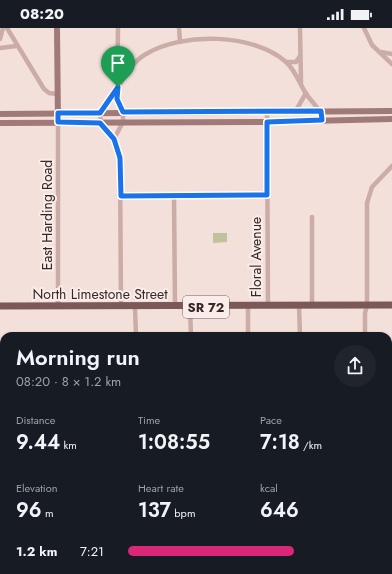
<!DOCTYPE html>
<html lang="en">
<head>
<meta charset="utf-8">
<style>
  body { margin:0; font-family:Jost,sans-serif; background:#20242c; color:#f1f3f6; height:100vh; display:flex; flex-direction:column; font-size:15px; white-space:nowrap }
  * { box-sizing:border-box; margin:0 }
  p { font-size:13px; color:#9ea1a6 }
  .icon { flex:none; width:22px; height:22px; fill:none; stroke:currentColor; stroke-width:2; stroke-linecap:round; stroke-linejoin:round }
  .map { position:relative; flex:1; overflow:hidden }
  .side { position:absolute; left:0px; top:304px; width:392px; height:242px; display:flex; flex-direction:column; background:#171b24; border-radius:12px 12px 0 0; box-shadow:0 1px 3px #0004 }
  .side>* { flex:none }
  .pin { position:absolute; display:grid; place-items:center; width:34px; height:34px; color:#fff; margin:-41px -17px; border-radius:50% 50% 50% 0; rotate:-45deg; box-shadow:0 0 4px #0007 }
  .pin .icon { rotate:45deg }
  .round { display:grid; place-items:center; flex:none; width:42px; height:42px; border-radius:21px; background:#20242c }
  .head { display:flex; align-items:center; justify-content:space-between; height:68px; padding:0 16px }
  h1 { font-size:22px; font-weight:600; line-height:30px }
  .figures { display:grid; grid-template-columns:repeat(3,1fr); gap:6px; height:68px; padding:4px 16px }
  .figures div { display:grid; align-content:center }
  .figures b { font-size:20px; font-weight:600 }
  .figures small { font-size:11px; font-weight:400 }
  .figures p { font-size:11px }
  ul { padding:0 16px; list-style:none; font-size:13px }
  li { display:grid; grid-template-columns:64px 48px 1fr; align-items:center; height:30px }
  li i { height:10px; border-radius:5px; background:#db2777 }
  .status { display:flex; justify-content:space-between; align-items:center; height:28px; padding:0 20px; background:#171b24; direction:ltr }
  .status svg { height:11px; fill:currentColor }
  .map>svg:first-child { display:block }
  .forest { fill:url(#forest-crowns) }
  .pitch { fill:#c1c29b }
  .lines { fill:none; stroke-linecap:round; stroke-linejoin:round }
  .street { stroke:#cbaca7; stroke-width:4.5 }
  .secondary { stroke:#9f7a78; stroke-width:6 }
  .primary { stroke:#7a5958; stroke-width:7 }
  .route-casing { stroke:#fff; stroke-width:8 }
  .route { stroke:#1a73e8; stroke-width:5 }
  .labels { text-anchor:middle; stroke-width:4; stroke-linejoin:round; paint-order:stroke }
  .shield { fill:#faece8; stroke:#726362; stroke-width:1 }
  .shield-label { font-size:13px; font-weight:bold; fill:#372828 }
  .street-label { font-size:14px; fill:#372828; stroke:#faece8 }
</style>
</head>
<body>
<div class="status"><b>08:20</b><svg viewBox="0 0 49 12"><path d="M0 12V9h3v3zM5 12V6h3v6zM10 12V3h3v9zM15 12V0h3v12zM26 1h20v11H26zM47 4h2v5h-2z"/></svg></div>
<div class="map">
<svg width="392" height="546" viewBox="0 0 392 546">
  <defs>
    <pattern id="forest-crowns" width="20" height="18" patternUnits="userSpaceOnUse"><rect width="20" height="18" fill="#c1c29b"/><path d="M2 6a3 3 0 1 1 6 0M12 15a3 3 0 1 1 6 0" fill="none" stroke="#9e9e7e"/></pattern>
  </defs>
  <rect width="100%" height="100%" fill="#f3e0db"/>
  <!-- forest -->
  <rect class="forest" x="32" y="542" width="36" height="4"/>
  <!-- pitch -->
  <g class="pitch">
    <path d="M213,205h14v9l-14,1z"/>
    <path d="M285,542h30l-1,4h-31z"/>
  </g>
  <g class="lines">
    <!-- street -->
    <g class="street">
      <path d="M7,0l37,61 5,4 8,1"/>
      <path d="M179,0l1,14"/>
      <path d="M300,0l1,54"/>
      <path d="M364,0l8,17 20,19"/>
      <path d="M0,11l3,-11"/>
      <path d="M0,20l16,-2"/>
      <path d="M381,24l11,2"/>
      <path d="M287,34h9l4,-6"/>
      <path d="M267,84l1,194"/>
      <path d="M295,84l11,-19"/>
      <path d="M58,94v185"/>
      <path d="M114,111l9,-17v-12l-6,-11 1,-71"/>
      <path d="M121,168l146,-1"/>
      <path d="M174,168l1,110"/>
      <path d="M312,189v89"/>
      <path d="M248,278v30"/>
      <path d="M299,278l1,30"/>
      <path d="M121,279l-1,-149c-2,-6 -3,-13 -6,-18 -8,-13 -16,-12 -13,-30 18,-18 23,-43 45,-56 37,-22 107,-21 140,8 9,8 13,20 19,30 7,12 15,14 16,28"/>
      <path d="M135,279l1,29"/>
      <path d="M190,279l1,29"/>
      <path d="M365,308v-23l2,-7v-103l5,-16 20,-21"/>
      <path d="M0,354h4"/>
      <path d="M90,542h1"/>
      <path d="M364,546v-4"/>
    </g>
    <!-- secondary -->
    <g class="secondary">
      <path d="M57,0l1,94"/>
      <path d="M0,86l392,-3"/>
      <path d="M0,95l267,-1 125,-3"/>
    </g>
    <!-- primary -->
    <path class="primary" d="M0,278l392,-1"/>
  </g>
  <g class="lines">
    <defs>
      <path id="route" d="M118,59l-1,12 6,13 198,-1 1,9 -55,2v73l-146,1 -1,-38 -6,-19 -14,-16 -42,-1v-9h42z"/>
    </defs>
    <!-- route casing -->
    <use href="#route" class="route-casing"/>
    <!-- route -->
    <use href="#route" class="route"/>
  </g>
  <g class="labels">
    <!-- shield labels -->
    <rect class="shield" x="183" y="268" width="46" height="22" rx="3"/>
    <g class="shield-label">
      <text x="206" y="284">SR 72</text>
    </g>
    <!-- street labels -->
    <g class="street-label">
      <text transform="translate(47 187) rotate(-90)" y="5">East Harding Road</text>
      <text transform="translate(256 229) rotate(-90)" y="5">Floral Avenue</text>
      <text x="100" y="271">North Limestone Street</text>
    </g>
  </g>
</svg>
<div class="pin" style="left:118px;top:59px;background:#1e9e55"><svg class="icon" aria-label="arrive" viewBox="0 0 24 24"><path d="M6 21V4h12l-3 4 3 4H6"/></svg></div>
<section class="side">
<div class="head"><div><h1>Morning run</h1><p>08:20 · 8 × 1.2 km</p></div><a class="round"><svg class="icon" aria-label="share" viewBox="0 0 24 24"><path d="M12 15V3M7 8l5-5 5 5M5 13v7h14v-7"/></svg></a></div>
<div class="figures">
<div><p>Distance</p><b>9.44<small> km</small></b></div>
<div><p>Time</p><b>1:08:55</b></div>
<div><p>Pace</p><b>7:18<small> /km</small></b></div>
</div>
<div class="figures">
<div><p>Elevation</p><b>96<small> m</small></b></div>
<div><p>Heart rate</p><b>137<small> bpm</small></b></div>
<div><p>kcal</p><b>646</b></div>
</div>
<ul>
<li><b>1.2 km</b>7:21<i style="width:67%"></i></li>
</ul>
</section>
</div>
</body>
</html>
